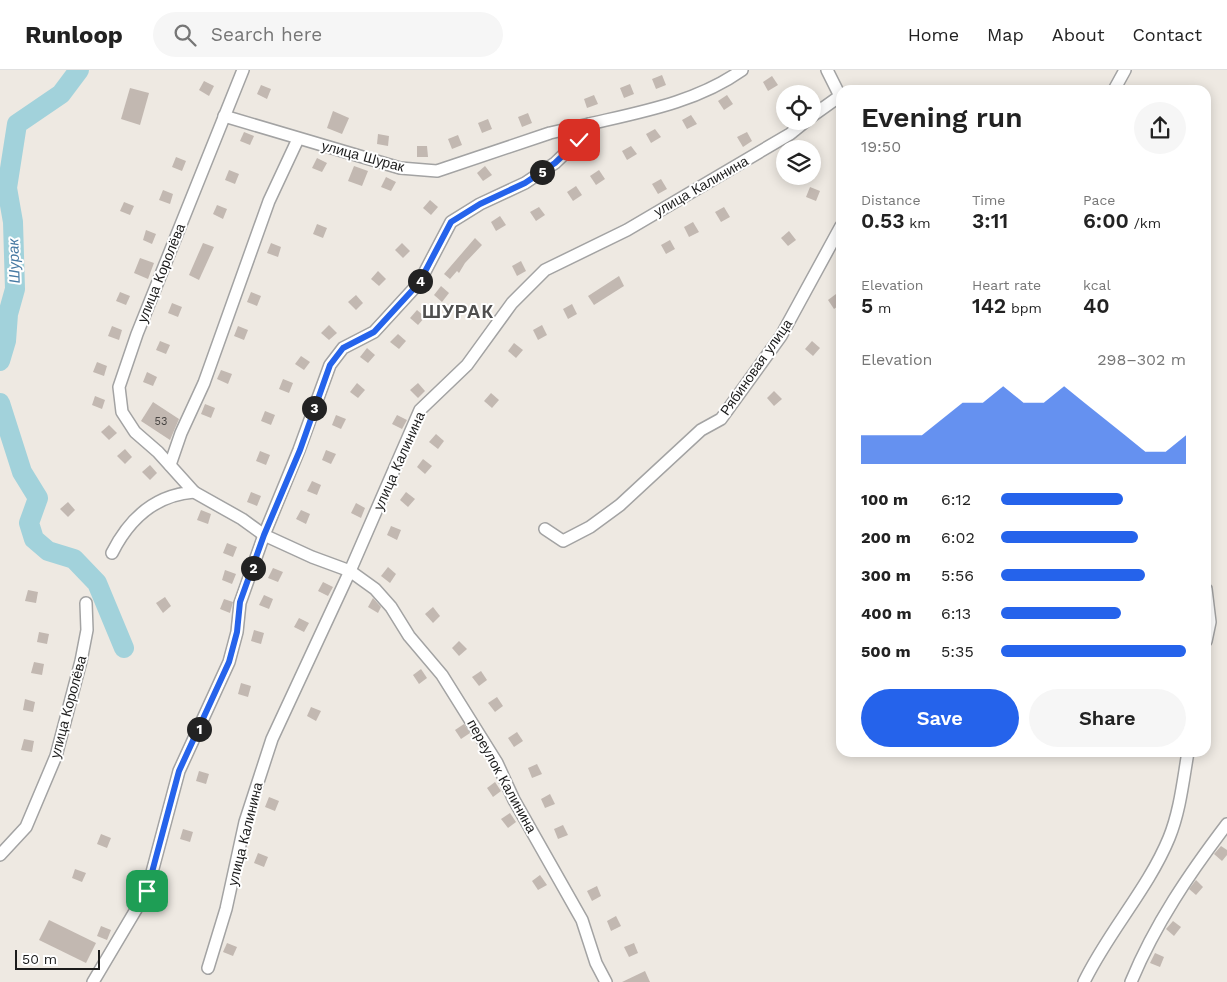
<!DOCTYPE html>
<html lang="en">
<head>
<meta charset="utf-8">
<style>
  body { margin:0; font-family:"Work Sans",sans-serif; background:#f6f6f6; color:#222; height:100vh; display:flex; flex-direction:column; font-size:19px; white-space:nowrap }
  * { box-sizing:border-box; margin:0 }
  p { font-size:16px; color:#767676 }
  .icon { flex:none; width:28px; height:28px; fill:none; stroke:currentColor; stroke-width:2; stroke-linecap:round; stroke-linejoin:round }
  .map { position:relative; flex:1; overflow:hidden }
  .details { position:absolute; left:836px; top:15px; width:375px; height:672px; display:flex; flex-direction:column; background:#fff; border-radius:15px; box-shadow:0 2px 12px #0003 }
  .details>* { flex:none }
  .tools { position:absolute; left:776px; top:15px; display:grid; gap:10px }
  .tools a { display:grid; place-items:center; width:45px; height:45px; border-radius:50%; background:#fff; box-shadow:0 2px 12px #0003; font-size:25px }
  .scale { position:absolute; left:15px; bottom:12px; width:85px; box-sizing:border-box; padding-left:5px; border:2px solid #1c1c1c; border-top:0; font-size:14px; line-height:18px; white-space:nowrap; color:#1c1c1c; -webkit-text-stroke:4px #fff; paint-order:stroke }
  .pin { position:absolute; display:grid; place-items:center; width:42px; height:42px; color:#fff; margin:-21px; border-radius:10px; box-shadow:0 2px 8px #0006 }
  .km { position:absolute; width:25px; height:25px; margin:-12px; border-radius:50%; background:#222; color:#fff; font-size:14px; line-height:25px; text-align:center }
  .round { display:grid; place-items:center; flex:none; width:52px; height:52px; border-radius:26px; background:#f6f6f6 }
  .summary { display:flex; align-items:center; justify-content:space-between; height:85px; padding:0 25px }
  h1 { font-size:28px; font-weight:600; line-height:38px }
  .figures { display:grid; grid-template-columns:repeat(3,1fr); gap:8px; height:85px; padding:5px 25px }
  .figures div { display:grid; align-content:center }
  .figures b { font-size:21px; font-weight:600 }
  .figures small { font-size:14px; font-weight:400 }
  .figures p { font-size:14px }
  .chart { height:140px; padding:10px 25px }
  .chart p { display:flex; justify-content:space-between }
  .chart svg { width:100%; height:90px; margin-top:5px; fill:#2563eb; opacity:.7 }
  .action { display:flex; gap:10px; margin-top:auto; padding:10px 25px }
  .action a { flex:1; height:58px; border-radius:30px; background:#2563eb; color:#fff; font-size:20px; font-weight:600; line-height:58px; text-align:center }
  .action a+a { background:#f6f6f6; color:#222 }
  ul { padding:0 25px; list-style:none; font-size:16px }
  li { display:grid; grid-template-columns:80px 60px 1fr; align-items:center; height:38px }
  li i { height:12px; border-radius:6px; background:#2563eb }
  header { display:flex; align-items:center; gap:30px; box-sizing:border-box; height:70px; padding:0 25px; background:#fff; border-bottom:1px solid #e0e0e0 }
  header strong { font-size:24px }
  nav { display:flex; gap:28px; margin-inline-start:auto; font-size:18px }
  .search { width:350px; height:45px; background:#f6f6f6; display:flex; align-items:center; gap:12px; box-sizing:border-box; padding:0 18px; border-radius:28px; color:#767676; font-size:19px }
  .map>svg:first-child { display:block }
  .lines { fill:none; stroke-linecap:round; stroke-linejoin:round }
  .river { stroke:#a2d2db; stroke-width:20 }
  .building { fill:#c2b8b1 }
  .minor-casing { stroke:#a3a3a3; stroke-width:14 }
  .minor { stroke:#fff; stroke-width:11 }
  .route-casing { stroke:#fff; stroke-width:10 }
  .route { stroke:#2563eb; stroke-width:6 }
  .labels { text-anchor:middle; stroke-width:4; stroke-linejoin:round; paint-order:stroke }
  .number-label { font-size:11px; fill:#464341 }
  .street-label { font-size:14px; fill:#1c1c1c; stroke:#fff }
  .water-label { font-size:15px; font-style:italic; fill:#477aa3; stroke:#fff }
  .district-label { font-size:19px; font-weight:bold; letter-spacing:1px; fill:#4f4f4f; stroke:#fff }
</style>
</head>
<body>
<header>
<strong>Runloop</strong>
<div class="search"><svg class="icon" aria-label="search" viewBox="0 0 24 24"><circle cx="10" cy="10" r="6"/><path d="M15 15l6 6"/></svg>Search here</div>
<nav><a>Home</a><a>Map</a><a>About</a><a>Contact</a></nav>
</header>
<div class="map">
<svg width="1227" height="912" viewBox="0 0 1227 912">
  <rect width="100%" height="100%" fill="#eee9e2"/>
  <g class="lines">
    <!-- river -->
    <g class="river">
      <path d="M0,291l6,-20 2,-27 7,-25 -2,-67 -6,-34 10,-64 44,-30 18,-24"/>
      <path d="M0,333l22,69 16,26 -9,25 5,16 14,12 26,8 23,24 27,65"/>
    </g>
  </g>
  <!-- building -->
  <g class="building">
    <path d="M662,5l4,10 -10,4 -4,-10z"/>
    <path d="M772,6l6,9 -10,6 -5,-9z"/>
    <path d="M204,11l10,5 -5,10 -10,-6z"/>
    <path d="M630,14l4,10 -10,4 -4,-10z"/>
    <path d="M261,15l10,4 -4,10 -10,-5z"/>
    <path d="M130,18l19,5 -9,32 -19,-6z"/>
    <path d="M594,25l4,9 -11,4 -3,-9z"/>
    <path d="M727,25l6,9 -9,6 -6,-9z"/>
    <path d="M333,41l16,7 -7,16 -15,-6z"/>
    <path d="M528,43l4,10 -10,4 -4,-10z"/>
    <path d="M691,45l6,9 -10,5 -5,-9z"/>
    <path d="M488,49l4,10 -10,4 -4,-10z"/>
    <path d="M655,59l6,8 -10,6 -5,-9z"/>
    <path d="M244,62l10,4 -4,9 -10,-4z"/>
    <path d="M747,62l5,9 -9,6 -6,-10z"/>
    <path d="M378,64l11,2 -1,10 -11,-2z"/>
    <path d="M458,65l4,10 -10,4 -4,-10z"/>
    <path d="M417,76h10l1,11h-11z"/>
    <path d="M631,76l6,8 -10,6 -5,-9z"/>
    <path d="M176,87l10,4 -4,10 -10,-4z"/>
    <path d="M317,88l10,5 -5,9 -10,-4z"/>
    <path d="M354,96l14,5 -6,15 -14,-5z"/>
    <path d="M485,96l7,9 -9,6 -6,-8z"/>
    <path d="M229,100l10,4 -4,10 -10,-4z"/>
    <path d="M599,100l6,9 -9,6 -6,-9z"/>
    <path d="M386,107l10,5 -5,9 -10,-4z"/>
    <path d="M661,109l6,10 -9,5 -6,-10z"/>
    <path d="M576,116l6,9 -9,6 -6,-9z"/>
    <path d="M810,117l10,4 -4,10 -10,-4z"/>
    <path d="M163,120l10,4 -3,10 -11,-4z"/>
    <path d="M430,130l8,7 -7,8 -8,-7z"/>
    <path d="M124,132l10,4 -4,9 -10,-4z"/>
    <path d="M217,135l10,4 -4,10 -10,-5z"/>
    <path d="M539,137l6,8 -9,6 -6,-9z"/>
    <path d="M724,137l6,10 -9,5 -6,-10z"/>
    <path d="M500,146l6,9 -10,6 -5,-9z"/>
    <path d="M693,152l6,10 -10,5 -5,-10z"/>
    <path d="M317,154l10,4 -4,10 -10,-4z"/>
    <path d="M146,160l10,4 -4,10 -9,-4z"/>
    <path d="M789,161l7,9 -8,6 -7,-8z"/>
    <path d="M475,168l7,7 -17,18 -6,10 -2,-2 -7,8 -6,-5z"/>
    <path d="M670,170l5,9 -9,5 -5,-9z"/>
    <path d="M203,173l11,4 -15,33 -10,-5z"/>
    <path d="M271,173l10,4 -3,10 -11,-4z"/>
    <path d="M402,173l8,8 -7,7 -8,-8z"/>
    <path d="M140,188l14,5 -6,16 -14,-6z"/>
    <path d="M521,191l5,10 -9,5 -5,-10z"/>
    <path d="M378,201l8,8 -7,7 -8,-7z"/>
    <path d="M619,206l5,10 -30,19 -6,-9z"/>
    <path d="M441,216l8,7 -7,9 -8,-7z"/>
    <path d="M120,222l10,4 -4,9 -10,-4z"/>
    <path d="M251,222l10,4 -4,10 -10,-4z"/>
    <path d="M836,224l5,10 -7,5 -6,-9z"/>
    <path d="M356,225l7,8 -7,7 -8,-8z"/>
    <path d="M172,233l10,4 -4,10 -10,-4z"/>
    <path d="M572,234l5,10 -9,5 -5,-10z"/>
    <path d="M417,240l8,7 -7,8 -8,-7z"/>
    <path d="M329,255l8,8 -8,7 -8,-7z"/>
    <path d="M542,255l5,10 -9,5 -5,-10z"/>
    <path d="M112,256l10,4 -3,10 -11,-4z"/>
    <path d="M238,256l10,4 -4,10 -10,-4z"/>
    <path d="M398,264l8,7 -7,8 -9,-7z"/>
    <path d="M160,271l10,4 -4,9 -10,-4z"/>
    <path d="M812,271l8,7 -7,8 -8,-7z"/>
    <path d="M514,273l9,7 -7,8 -8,-7z"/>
    <path d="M367,278l8,7 -7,8 -8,-6z"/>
    <path d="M301,286l9,6 -6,8 -9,-6z"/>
    <path d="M97,292l10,4 -3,10 -11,-4z"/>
    <path d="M221,300l11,4 -4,10 -11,-5z"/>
    <path d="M147,302l10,5 -4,9 -10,-4z"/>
    <path d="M283,309l10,4 -4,10 -10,-4z"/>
    <path d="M357,313l8,7 -7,8 -8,-6z"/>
    <path d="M418,313l7,8 -7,7 -8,-8z"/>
    <path d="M774,321l8,8 -8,7 -7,-8z"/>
    <path d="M491,323l8,7 -7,8 -8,-7z"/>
    <path d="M95,326l10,4 -3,9 -10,-4z"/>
    <path d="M153,332l26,17 -9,21 -29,-19z"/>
    <path d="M205,334l10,4 -4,10 -10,-4z"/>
    <path d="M265,341l10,4 -4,10 -10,-4z"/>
    <path d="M336,345l10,4 -5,10 -9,-4z"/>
    <path d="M397,345l10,5 -5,9 -10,-5z"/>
    <path d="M109,355l8,8 -8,7 -8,-8z"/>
    <path d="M436,364l8,7 -6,8 -9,-7z"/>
    <path d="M125,379l7,8 -7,7 -8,-8z"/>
    <path d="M326,380l10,4 -5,10 -9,-4z"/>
    <path d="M260,381l10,4 -4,10 -10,-4z"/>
    <path d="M423,389l9,7 -7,8 -8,-7z"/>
    <path d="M150,395l7,8 -7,7 -8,-8z"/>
    <path d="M312,411l9,4 -4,10 -10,-4z"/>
    <path d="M251,422l10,4 -4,10 -10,-4z"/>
    <path d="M406,422l9,7 -7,8 -8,-7z"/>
    <path d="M68,432l7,8 -7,7 -8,-8z"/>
    <path d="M356,433l9,5 -4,10 -10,-5z"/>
    <path d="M201,440l10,4 -3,10 -11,-4z"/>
    <path d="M301,440l9,4 -4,10 -10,-5z"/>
    <path d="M391,456l10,4 -4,10 -10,-5z"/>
    <path d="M227,473l10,4 -4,10 -10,-4z"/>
    <path d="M388,497l8,7 -6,9 -9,-7z"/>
    <path d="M273,498l10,4 -5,10 -10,-4z"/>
    <path d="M225,500l11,4 -4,10 -10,-4z"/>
    <path d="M323,512l10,5 -5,9 -10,-5z"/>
    <path d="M28,520l10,2 -2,11 -11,-2z"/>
    <path d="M264,525l9,4 -4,10 -10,-4z"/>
    <path d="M165,527l6,9 -8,7 -7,-10z"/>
    <path d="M373,528l8,9 -3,6 -10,-6z"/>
    <path d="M224,529l9,3 -3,11 -10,-4z"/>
    <path d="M433,537l7,9 -7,7 -8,-9z"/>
    <path d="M299,548l10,5 -5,9 -10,-5z"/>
    <path d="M254,560l10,3 -3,11 -10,-3z"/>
    <path d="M39,562l10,2 -2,10 -10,-2z"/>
    <path d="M459,571l8,8 -8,7 -7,-8z"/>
    <path d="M34,592l10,2 -2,11 -11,-2z"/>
    <path d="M421,599l6,9 -8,6 -6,-9z"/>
    <path d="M481,601l6,9 -8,6 -7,-9z"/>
    <path d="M241,613l10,3 -3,11 -10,-3z"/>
    <path d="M497,627l6,9 -8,6 -7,-9z"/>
    <path d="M25,629l10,3 -2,10 -10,-2z"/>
    <path d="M311,637l10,4 -5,10 -9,-5z"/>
    <path d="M464,654l6,9 -9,6 -6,-9z"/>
    <path d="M517,662l6,9 -9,6 -6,-9z"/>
    <path d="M24,669l10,2 -2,11 -11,-2z"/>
    <path d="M537,694l5,10 -10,4 -4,-10z"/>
    <path d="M199,701l10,3 -3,10 -10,-3z"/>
    <path d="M495,712l6,9 -8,6 -6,-9z"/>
    <path d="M550,724l5,10 -10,4 -4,-9z"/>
    <path d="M269,727l10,4 -4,10 -10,-4z"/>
    <path d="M510,743l6,9 -8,6 -7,-9z"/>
    <path d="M563,755l5,10 -10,4 -4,-10z"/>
    <path d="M183,759l10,3 -3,10 -10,-3z"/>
    <path d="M101,764l10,4 -4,10 -10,-4z"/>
    <path d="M1221,776l6,4v5l-5,6 -8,-7z"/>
    <path d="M258,783l10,4 -4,10 -10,-4z"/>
    <path d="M75,799l11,4 -4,9 -10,-4z"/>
    <path d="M540,805l7,10 -9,5 -6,-9z"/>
    <path d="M1196,810l7,7 -7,8 -7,-6z"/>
    <path d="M597,816l4,10 -9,5 -5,-10z"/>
    <path d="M616,846l5,10 -10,5 -4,-10z"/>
    <path d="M49,850l47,23 -10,20 -47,-23z"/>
    <path d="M1173,851l8,6 -7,9 -8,-7z"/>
    <path d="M101,856l10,4 -4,10 -10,-4z"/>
    <path d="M227,873l10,4 -4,9 -10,-4z"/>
    <path d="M634,873l4,10 -9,4 -5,-10z"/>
    <path d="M1155,883l9,4 -4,10 -10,-4z"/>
    <path d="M645,901l5,11h-28z"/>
  </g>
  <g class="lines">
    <defs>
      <g id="minor">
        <path d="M827,0l14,28"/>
        <path d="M1114,20l11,-20"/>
        <path d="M224,46l176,52 37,3 113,-38 39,-9"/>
        <path d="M812,46l28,-20"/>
        <path d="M170,395l11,-32 23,-50 65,-182 29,-62"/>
        <path d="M194,422l48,27 22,16 48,22 38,14 25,18 16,18 18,29 33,39 55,88 17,37 68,120 14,43 10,19"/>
        <path d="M545,459l18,12 27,-14 30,-22 81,-75 20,-11 60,-83 60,-110"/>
        <path d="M112,483c17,-34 43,-58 82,-61l-36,-40 -23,-20 -13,-20 -3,-25 18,-53 106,-264"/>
        <path d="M1206,519l4,33 -4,19"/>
        <path d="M0,785l26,-28 30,-71 25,-95 6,-31 -1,-27"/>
        <path d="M208,898l18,-59 19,-87 27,-83 78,-168 70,-161 47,-45 45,-62 33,-33 82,-40 163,-96 16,-13"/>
        <path d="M93,912l54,-91 32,-120 50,-109 8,-30 3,-29 24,-68 35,-85 31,-85 13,-17 31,-16 45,-49 32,-61 29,-18 45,-21 30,-20 24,-23 10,-16c52,-12 108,-22 153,-54"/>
        <path d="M1084,912c24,-50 64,-93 85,-144 11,-27 14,-57 19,-86"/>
        <path d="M1131,912c24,-58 58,-108 96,-158"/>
      </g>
    </defs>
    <!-- minor casing -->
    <use href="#minor" class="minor-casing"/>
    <!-- minor -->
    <use href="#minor" class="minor"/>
  </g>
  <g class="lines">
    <defs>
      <path id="route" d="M147,821l32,-120 50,-109 8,-30 3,-30 24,-67 36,-85 30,-85 13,-17 31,-16 45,-49 32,-61 29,-18 45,-21 30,-20 24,-23"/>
    </defs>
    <!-- route casing -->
    <use href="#route" class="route-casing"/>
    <!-- route -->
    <use href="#route" class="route"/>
  </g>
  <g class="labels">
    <!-- number labels -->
    <g class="number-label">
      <text x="161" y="355">53</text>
    </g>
    <!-- street labels -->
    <g class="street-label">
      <text transform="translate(363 86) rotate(15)" y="5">улица Шурак</text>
      <text transform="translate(701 116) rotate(-30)" y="5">улица Калинина</text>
      <text transform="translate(161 203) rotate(-68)" y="5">улица Королёва</text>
      <text transform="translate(756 297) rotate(-55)" y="5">Рябиновая улица</text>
      <text transform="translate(399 391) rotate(-66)" y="5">улица Калинина</text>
      <text transform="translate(68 637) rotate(-75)" y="5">улица Королёва</text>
      <text transform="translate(502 706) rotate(61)" y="5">переулок Калинина</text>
      <text transform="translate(245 764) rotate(-76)" y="5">улица Калинина</text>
    </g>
    <!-- water labels -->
    <g class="water-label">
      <text transform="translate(14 191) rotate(-92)" y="5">Шурак</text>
    </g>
    <!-- district labels -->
    <g class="district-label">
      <text x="458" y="248">ШУРАК</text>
    </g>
  </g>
</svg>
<div class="tools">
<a><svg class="icon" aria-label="locate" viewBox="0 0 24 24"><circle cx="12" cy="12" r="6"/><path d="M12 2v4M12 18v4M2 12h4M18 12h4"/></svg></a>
<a><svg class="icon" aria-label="layers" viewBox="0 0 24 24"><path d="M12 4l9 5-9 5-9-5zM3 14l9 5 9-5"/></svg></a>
</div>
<div class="scale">50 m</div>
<div class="pin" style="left:147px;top:821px;background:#1e9e55"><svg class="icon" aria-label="arrive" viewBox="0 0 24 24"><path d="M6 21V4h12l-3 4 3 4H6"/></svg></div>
<div class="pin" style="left:579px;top:70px;background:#d93025"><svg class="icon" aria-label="check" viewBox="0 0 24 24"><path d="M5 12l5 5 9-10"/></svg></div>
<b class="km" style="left:199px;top:659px">1</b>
<b class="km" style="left:253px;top:498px">2</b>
<b class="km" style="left:314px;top:338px">3</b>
<b class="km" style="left:420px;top:211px">4</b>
<b class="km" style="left:542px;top:102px">5</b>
<section class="details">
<div class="summary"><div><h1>Evening run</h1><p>19:50</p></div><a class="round"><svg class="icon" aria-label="share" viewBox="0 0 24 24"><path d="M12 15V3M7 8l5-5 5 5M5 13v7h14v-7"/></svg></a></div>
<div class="figures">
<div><p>Distance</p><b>0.53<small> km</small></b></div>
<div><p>Time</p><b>3:11</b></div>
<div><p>Pace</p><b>6:00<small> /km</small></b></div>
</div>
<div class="figures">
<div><p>Elevation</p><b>5<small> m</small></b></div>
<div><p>Heart rate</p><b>142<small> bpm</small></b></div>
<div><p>kcal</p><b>40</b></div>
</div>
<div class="chart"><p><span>Elevation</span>298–302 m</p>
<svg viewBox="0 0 160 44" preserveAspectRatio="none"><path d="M0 44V30L10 30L20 30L30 30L40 22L50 14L60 14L70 6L80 14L90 14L100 6L110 14L120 22L130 30L140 38L150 38L160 30V44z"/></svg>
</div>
<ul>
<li><b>100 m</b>6:12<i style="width:66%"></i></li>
<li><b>200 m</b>6:02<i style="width:74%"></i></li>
<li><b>300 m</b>5:56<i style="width:78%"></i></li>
<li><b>400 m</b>6:13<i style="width:65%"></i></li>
<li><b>500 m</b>5:35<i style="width:100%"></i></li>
</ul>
<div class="action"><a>Save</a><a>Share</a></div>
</section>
</div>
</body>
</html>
